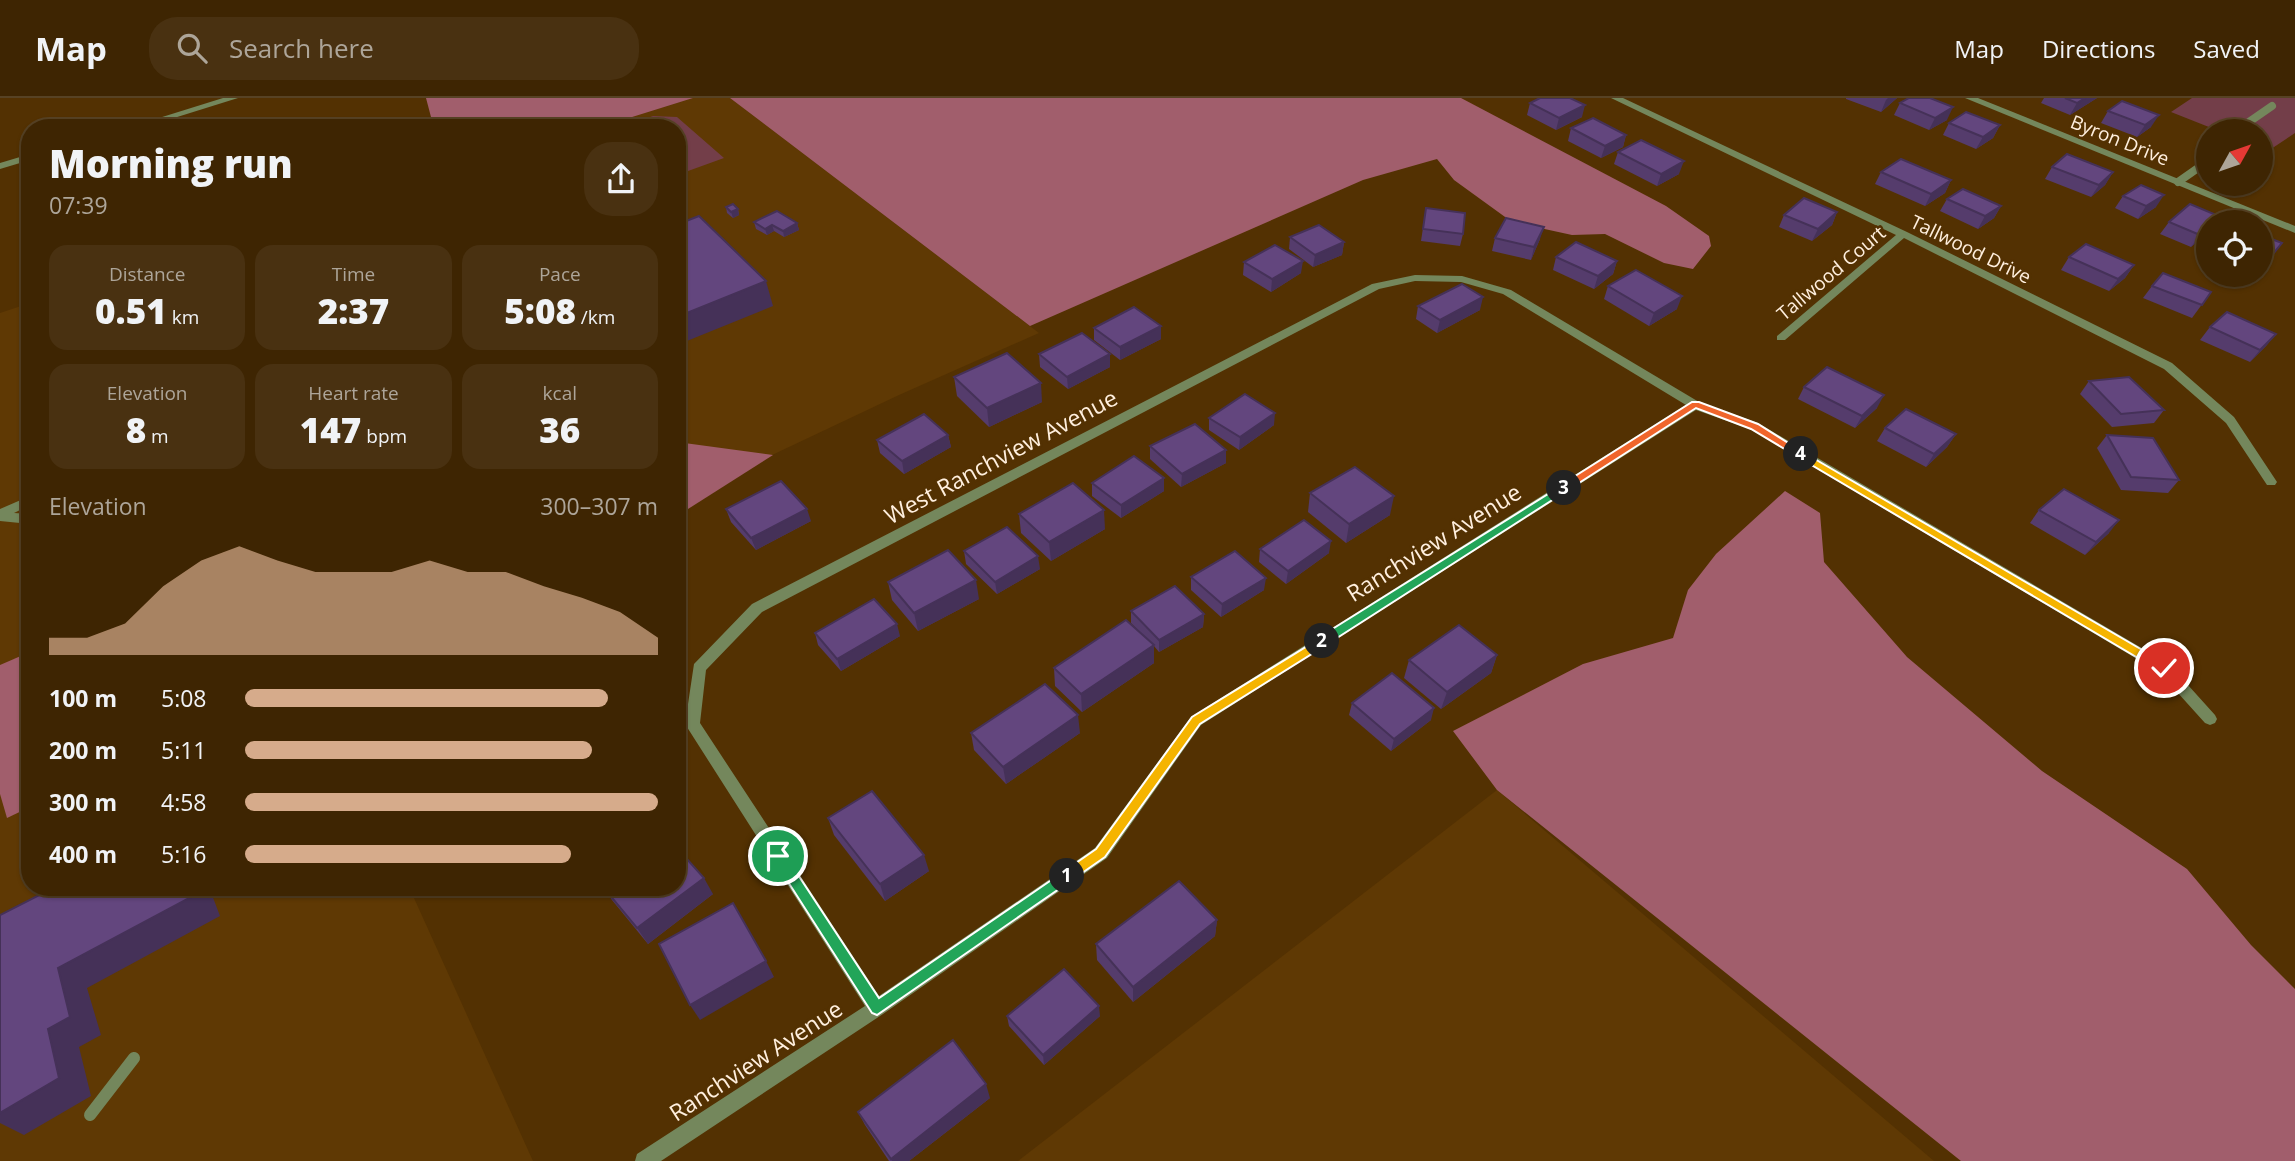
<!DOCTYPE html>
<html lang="en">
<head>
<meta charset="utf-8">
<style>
  body { margin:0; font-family:"Open Sans",sans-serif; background:#493111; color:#f1f3f6; height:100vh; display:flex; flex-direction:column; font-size:26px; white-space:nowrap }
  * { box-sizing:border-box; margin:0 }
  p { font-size:23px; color:#ada599 }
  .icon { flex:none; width:38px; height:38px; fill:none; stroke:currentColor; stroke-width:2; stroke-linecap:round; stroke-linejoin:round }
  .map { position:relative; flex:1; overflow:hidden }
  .drawer { position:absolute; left:21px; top:21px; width:665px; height:777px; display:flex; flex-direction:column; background:#3e2502; border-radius:28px; box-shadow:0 2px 5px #0004,0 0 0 2px #574224 }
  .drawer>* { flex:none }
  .needle { width:46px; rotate:50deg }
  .tools { position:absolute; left:2196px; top:21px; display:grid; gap:14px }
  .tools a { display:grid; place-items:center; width:77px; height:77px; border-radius:50%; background:#3e2502; box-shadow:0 2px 5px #0004,0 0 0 2px #574224; font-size:35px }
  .pin { position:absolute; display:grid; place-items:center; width:60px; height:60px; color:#fff; margin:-30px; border:4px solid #fff; border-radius:50%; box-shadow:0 2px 7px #0007 }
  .km { position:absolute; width:35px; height:35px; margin:-18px; border-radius:50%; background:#222; color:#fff; font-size:19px; line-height:35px; text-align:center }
  .round { display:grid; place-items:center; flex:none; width:74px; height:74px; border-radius:28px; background:#493111 }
  .summary { display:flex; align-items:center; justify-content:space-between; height:119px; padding:0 28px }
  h1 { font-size:38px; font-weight:800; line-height:52px }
  .stats { display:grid; grid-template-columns:repeat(3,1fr); gap:10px; height:119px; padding:7px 28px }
  .stats div { display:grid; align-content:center; border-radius:18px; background:#493111; text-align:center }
  .stats b { font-size:35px; font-weight:800 }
  .stats small { font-size:19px; font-weight:400 }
  .stats p { font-size:19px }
  .chart { height:196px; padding:14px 28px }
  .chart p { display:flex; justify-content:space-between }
  .chart svg { width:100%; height:126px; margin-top:7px; fill:#d6ab8b; opacity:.7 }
  ul { padding:0 28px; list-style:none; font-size:23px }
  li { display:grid; grid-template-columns:112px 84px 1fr; align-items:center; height:52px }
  li i { height:18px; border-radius:9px; background:#d6ab8b }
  header { display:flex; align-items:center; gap:42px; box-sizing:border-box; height:98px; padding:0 35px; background:#3e2502; border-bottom:2px solid #574224 }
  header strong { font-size:33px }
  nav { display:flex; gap:38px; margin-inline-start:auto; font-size:24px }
  .search { width:490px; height:63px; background:#493111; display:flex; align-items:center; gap:18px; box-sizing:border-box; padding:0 24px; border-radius:28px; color:#ada599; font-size:26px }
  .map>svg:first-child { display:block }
  .built { fill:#5f3904 }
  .green { fill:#733e49 }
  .forest { fill:#a15e6c }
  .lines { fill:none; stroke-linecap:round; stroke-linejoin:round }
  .service-far1 { stroke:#74875c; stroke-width:8 }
  .service { stroke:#74875c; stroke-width:12 }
  .minor { fill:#74875c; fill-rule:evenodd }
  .tertiary { fill:#74875c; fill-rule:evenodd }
  .wall { fill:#553c6c }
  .shaded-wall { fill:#453158 }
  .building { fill:#63467e; stroke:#453158; stroke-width:2 }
  .split-1 { fill:#22a559; stroke:#fff; stroke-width:2 }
  .split-2 { fill:#f5b400; stroke:#fff; stroke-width:2 }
  .split-3 { fill:#22a559; stroke:#fff; stroke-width:2 }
  .split-4 { fill:#f0652b; stroke:#fff; stroke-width:2 }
  .split-5 { fill:#f5b400; stroke:#fff; stroke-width:2 }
  .labels { text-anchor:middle; stroke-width:5; stroke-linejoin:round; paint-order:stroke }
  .far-street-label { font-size:19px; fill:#ffefde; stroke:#533102 }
  .street-label { font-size:23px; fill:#ffefde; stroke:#533102 }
</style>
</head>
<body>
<header>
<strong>Map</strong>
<div class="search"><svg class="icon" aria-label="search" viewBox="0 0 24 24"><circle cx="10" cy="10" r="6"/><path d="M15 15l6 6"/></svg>Search here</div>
<nav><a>Map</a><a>Directions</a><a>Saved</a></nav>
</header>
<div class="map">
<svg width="2295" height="1063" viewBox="0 0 2295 1063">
  <rect width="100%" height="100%" fill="#533102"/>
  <!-- built -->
  <g class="built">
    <path d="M693,0h37l309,235 -140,62 -222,105v-372h-80z"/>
    <path d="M30,205v584h379l124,274h-533v-848z"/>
    <path d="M1497,692l437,371h-916z"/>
  </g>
  <!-- green -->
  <g class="green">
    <path d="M2192,0h103v35l-27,18 -7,-3v-17h-42l-48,-19z"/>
    <path d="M653,18l24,1 47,41 -47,17v-47h-57z"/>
  </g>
  <!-- forest -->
  <g class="forest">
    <path d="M426,0h267l-96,30h-179l13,-11z"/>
    <path d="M730,0h731l205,108 43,30 2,10 -18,23 -29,-6 -59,-29 -33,1 -60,-13 -58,-42 -17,-21 -74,21 -333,146z"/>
    <path d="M677,344l96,13 -96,61z"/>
    <path d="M1785,393l35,22 4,49 83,95 135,114 145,98 64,76 44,44v172h-334l-464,-371 -44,-59 130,-67 90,-26 15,-48 28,-36z"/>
    <path d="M30,554v155l-23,11 -7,-24v-129z"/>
  </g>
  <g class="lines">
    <!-- service-far1 -->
    <g class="service-far1">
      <path d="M2241,33l5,-7 26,-18"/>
      <path d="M2178,84l30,-21"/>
    </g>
    <!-- service -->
    <path class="service" d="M90,1017l44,-57"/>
    <!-- minor -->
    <g class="minor">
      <path d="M1611,0h12l284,134 265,131 62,54 43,65 -2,3h-8l-41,-62 -62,-54 -260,-131 -119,102h-8v-4l119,-101z"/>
      <path d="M1965,0h13l317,128v7z"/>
      <path d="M1415,177l47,1 49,14 188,112 59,21 411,241 46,51 2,4 -2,4 -5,2 -5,-2 -46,-51 -409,-243 -54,-19 -495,315 -94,133 -224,156 -222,147h-26l2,-7 228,-148 -180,-282 9,-60 58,-60 620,-320zM1415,183l46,1 42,12 183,111 -495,312 -96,131 -216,148 -179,-273 6,-53 56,-58 617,-323z"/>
      <path d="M30,398v9l-16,8 16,1v10l-30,-3v-12z"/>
    </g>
    <!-- tertiary -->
    <g class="tertiary">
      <path d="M223,0h15l-96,30h-15z"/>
      <path d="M30,56v6l-30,9v-6z"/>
    </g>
  </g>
  <!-- wall -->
  <g class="wall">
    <path d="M1846,0h51l-16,14 -35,-13z"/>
    <path d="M2044,0h53l-27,17 -29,-12z"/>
    <path d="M1530,5l52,14 -26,13 -29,-15z"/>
    <path d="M1900,5l47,17 -18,10 -35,-15z"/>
    <path d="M2108,13l43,16 -14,10 -36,-14z"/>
    <path d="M1949,25l51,2 -7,13 -17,11 -33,-14z"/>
    <path d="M1571,30l55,7 -3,12 -22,11 -33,-17z"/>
    <path d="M1618,54l61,22 -22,12 -43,-22z"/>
    <path d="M2052,69l61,5 -8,13 -14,12 -46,-18z"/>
    <path d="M1881,74l70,8 -6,13 -20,13 -50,-22z"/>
    <path d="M2123,98l33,11 -18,12 -23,-11z"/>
    <path d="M1947,101l54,7 -7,12 -16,11 -38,-18z"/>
    <path d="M726,109l12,2 1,6 -6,3 -6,-5z"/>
    <path d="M1426,110l37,26 -3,12 -39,-5z"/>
    <path d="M1837,114l-5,13 -20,16 -33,-14 5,-12z"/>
    <path d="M2221,119l-4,5h-9v10l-17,15 -31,-13 9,-12z"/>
    <path d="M754,124l43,1 2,7 -15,7 -10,-6 -7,4 -11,-6z"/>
    <path d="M2261,137l21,8 -19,24 -2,-1z"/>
    <path d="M1290,139l54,5 -2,13 -29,12 -24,-18z"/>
    <path d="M1495,140l45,1 -9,21 -39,-9z"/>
    <path d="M1556,159l61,4 -4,13 -19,15 -41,-19z"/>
    <path d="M2069,159l65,8 -9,13 -16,13 -48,-21z"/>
    <path d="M1244,164l57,11 -30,19 -28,-17z"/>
    <path d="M1608,188l69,23 -28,17 -45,-27z"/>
    <path d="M2152,188l59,6 -19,26 -49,-20z"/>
    <path d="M1418,208l62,4 -43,23 -21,-14z"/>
    <path d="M2210,229l66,7 -10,12 -16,16 -50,-22z"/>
    <path d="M1094,230l67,11 -41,21 -26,-20z"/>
    <path d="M1039,256h71v13l-42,22 -28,-22z"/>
    <path d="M954,279l88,25 -53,25 -32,-31z"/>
    <path d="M2089,283l75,29 -10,13 -42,4 -32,-33z"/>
    <path d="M1804,289l73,21 -22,20 -57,-29z"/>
    <path d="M1209,320l65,7 -35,25 -30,-20z"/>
    <path d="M1885,330l71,6 -9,13 -21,20 -49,-26z"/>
    <path d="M948,337l3,12 -47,27 -24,-21 -3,-13z"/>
    <path d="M2107,337l72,45 -11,13 -47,-3 -24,-42z"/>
    <path d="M1150,348l76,4v13l-45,24 -31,-28z"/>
    <path d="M1092,385l72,8 -43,27 -29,-22z"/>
    <path d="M1310,395l80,22 -44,28 -38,-31z"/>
    <path d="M726,411l85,12 -55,29 -25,-28z"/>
    <path d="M2039,412l70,23 -24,22 -55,-32z"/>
    <path d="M1019,416l86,15 -54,32 -30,-28z"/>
    <path d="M1260,451l69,4 -43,31 -27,-22z"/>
    <path d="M964,453l76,18 -43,25 -31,-30z"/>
    <path d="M1191,479l73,13 -43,27 -30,-27z"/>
    <path d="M888,484l91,17 -61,32 -26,-31z"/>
    <path d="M1131,513l73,3 -1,13 -44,25 -5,-6v17l-72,49 -27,-26 -1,-18 86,-36 -9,-9z"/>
    <path d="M815,535l85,3 -59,35 -23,-26z"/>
    <path d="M1497,557l-6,18 -50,36 -37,-31 5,-18z"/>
    <path d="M1352,605l79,17 -40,31 -42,-36z"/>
    <path d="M971,635h109l-74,51 -32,-34z"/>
    <path d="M828,720l101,53 -44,30 -51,-66z"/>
    <path d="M603,789l110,7 -65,50 -36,-44z"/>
    <path d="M1217,822l-2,16 -82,66 -36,-42 -1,-16z"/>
    <path d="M1007,918h93l-56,49 -35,-39z"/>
    <path d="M990,1000l-81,63h-20l-24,-36 -7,-13z"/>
  </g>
  <!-- shaded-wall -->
  <g class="shaded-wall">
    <path d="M1888,0h9l-16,14 5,-12z"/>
    <path d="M2085,0h12l-27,17 7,-12z"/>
    <path d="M1585,7l-3,12 -26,13 3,-12z"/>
    <path d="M1953,9l-6,13 -18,10 6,-12z"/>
    <path d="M2159,17l-8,12 -14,10 8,-12z"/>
    <path d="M2000,27l-7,13 -17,11 7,-12z"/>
    <path d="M1626,37l-3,12 -22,11 4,-12z"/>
    <path d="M1684,63l-5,13 -22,12 4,-12z"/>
    <path d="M2113,74l-8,13 -14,12 8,-12z"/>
    <path d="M1951,82l-6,13 -20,13 6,-12z"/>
    <path d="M2164,97l-8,12 -18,12 8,-13z"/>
    <path d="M2001,108l-7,12 -16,11 7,-13z"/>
    <path d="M738,111l1,6 -6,3 -2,-6z"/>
    <path d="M1837,114l-5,13 -20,16 6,-12z"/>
    <path d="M797,125l2,7 -15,7 -1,-6z"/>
    <path d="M772,127l2,6 -7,4 -2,-6z"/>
    <path d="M1544,129l-4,12 -9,21 3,-13z"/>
    <path d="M2208,130v4l-17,15 9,-12z"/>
    <path d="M1344,144l-2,13 -29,12 2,-12z"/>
    <path d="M1303,163l-2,12 -30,19 1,-13z"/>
    <path d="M1617,163l-4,13 -19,15 4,-13z"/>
    <path d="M2134,167l-9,13 -16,13 9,-12z"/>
    <path d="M766,183l7,25 -96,39v-28z"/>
    <path d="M1682,198l-5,13 -28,17 5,-13z"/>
    <path d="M1483,199l-3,13 -43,23 3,-13z"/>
    <path d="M1161,228v13l-41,21v-13z"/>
    <path d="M2276,236l-10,12 -16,16 10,-12z"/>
    <path d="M1110,256v13l-42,22 -1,-12z"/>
    <path d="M1041,285l1,19 -53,25 -2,-19z"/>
    <path d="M1884,297l-7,13 -22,20 7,-12z"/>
    <path d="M1275,315l-1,12 -35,25 1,-13z"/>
    <path d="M1956,336l-9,13 -21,20 8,-13z"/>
    <path d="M948,337l3,12 -47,27 -2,-13z"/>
    <path d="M1226,352v13l-45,24 1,-13z"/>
    <path d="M1164,380v13l-43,27v-13z"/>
    <path d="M1394,398l-4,19 -44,28 3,-19z"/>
    <path d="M807,411l4,12 -55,29 -5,-12z"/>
    <path d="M1104,412l1,19 -54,32 -2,-19z"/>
    <path d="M2119,422l-10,13 -24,22 11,-13z"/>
    <path d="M1331,443l-2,12 -43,31 2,-13z"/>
    <path d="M1038,458l2,13 -43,25 -2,-12z"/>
    <path d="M1266,480l-2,12 -43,27 1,-13z"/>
    <path d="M976,482l3,19 -61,32 -4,-18z"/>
    <path d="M1204,516l-1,13 -44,25v-12z"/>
    <path d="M897,526l3,12 -59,35 -4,-12z"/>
    <path d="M1154,547v18l-72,49 -1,-18z"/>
    <path d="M1497,557l-6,18 -50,36 6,-17z"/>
    <path d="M1434,610l-3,12 -40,31 3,-12z"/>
    <path d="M1078,617l2,18 -74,51 -3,-17z"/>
    <path d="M924,757l5,16 -44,30 -5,-17z"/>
    <path d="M704,780l9,16 -65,50 -11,-16z"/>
    <path d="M192,789h17l11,29 -133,72 14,47 -22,12 12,49 -67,39 -24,-12v-10l58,-145z"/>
    <path d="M1217,822l-2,16 -82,66v-15z"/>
    <path d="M766,863l8,16 -74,43 -10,-15z"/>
    <path d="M1099,908l1,10 -56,49 -1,-10z"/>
    <path d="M986,986l4,14 -81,63h-17l-1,-2z"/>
  </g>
  <!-- building -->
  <g class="building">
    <path d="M1540,0h30l15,7 -26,13 -29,-15z"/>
    <path d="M1909,0h21l23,9 -18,11 -35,-15z"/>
    <path d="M2065,0h20l-8,5z"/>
    <path d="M2122,3l37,14 -14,10 -37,-14z"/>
    <path d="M1966,14l34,13 -17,12 -34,-14z"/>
    <path d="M1593,20l33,17 -21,11 -34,-18z"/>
    <path d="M1641,42l43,21 -23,13 -43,-22z"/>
    <path d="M2067,56l46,18 -14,13 -47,-18z"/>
    <path d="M1901,61l50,21 -20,14 -50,-22z"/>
    <path d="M2141,87l23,10 -18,11 -23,-10z"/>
    <path d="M1963,91l38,17 -16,10 -38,-17z"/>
    <path d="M1804,100l33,14 -19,17 -34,-14z"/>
    <path d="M733,106l5,5 -7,3 -5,-5z"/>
    <path d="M2190,106l31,13 -6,5h-7v6l-8,7 -31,-13z"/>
    <path d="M1426,110l39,5 -2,21 -40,-5z"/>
    <path d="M777,113l20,12 -14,8 -11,-6 -7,4 -11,-7z"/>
    <path d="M699,118l67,65 -89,36v-98l4,4z"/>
    <path d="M1506,120l38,9 -10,20 -39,-9z"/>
    <path d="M1319,127l25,17 -29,13 -25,-18z"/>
    <path d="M2261,137l21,8 -9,11 -12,-5z"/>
    <path d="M1576,144l41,19 -19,15 -42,-19z"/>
    <path d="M2086,146l48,21 -16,14 -49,-22z"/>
    <path d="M1275,147l28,16 -31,18 -28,-17z"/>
    <path d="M1636,172l46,26 -28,17 -46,-27z"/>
    <path d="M2163,175l48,19 -9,13 -50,-19z"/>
    <path d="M1462,186l21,13 -43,23 -22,-14z"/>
    <path d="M1134,209l27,19 -41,21 -26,-19z"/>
    <path d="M2227,214l49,22 -16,16 -50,-23z"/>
    <path d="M1082,235l28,21 -43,23 -28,-23z"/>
    <path d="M1007,255l34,30 -54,25 -33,-31z"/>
    <path d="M1827,269l57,28 -22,21 -58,-29z"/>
    <path d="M2129,279l35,33 -43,4 -32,-33z"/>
    <path d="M1245,296l30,19 -35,24 -31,-19z"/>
    <path d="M1906,311l50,25 -22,20 -49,-26z"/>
    <path d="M924,316l24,21 -46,26 -25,-21z"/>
    <path d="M1195,326l31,26 -44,24 -32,-28z"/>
    <path d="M2107,337l46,3 26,42 -48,-3z"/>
    <path d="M1134,358l30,22 -43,27 -29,-22z"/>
    <path d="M1355,369l39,29 -45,28 -39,-31z"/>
    <path d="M781,383l26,28 -56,29 -25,-29z"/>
    <path d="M1073,385l31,27 -55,32 -30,-28z"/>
    <path d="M2064,391l55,31 -23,22 -57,-32z"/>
    <path d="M1304,422l27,21 -43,30 -28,-22z"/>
    <path d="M1007,429l31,29 -43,26 -31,-31z"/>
    <path d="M948,452l28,30 -62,33 -26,-31z"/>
    <path d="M1235,453l31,27 -44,26 -31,-27z"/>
    <path d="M1175,488l29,28 -45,26 -28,-29z"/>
    <path d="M874,501l23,25 -60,35 -22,-26z"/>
    <path d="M1126,522l28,25 -73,49 -27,-26z"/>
    <path d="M1459,527l38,30 -50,37 -38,-32z"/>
    <path d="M1392,575l42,35 -40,31 -42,-36z"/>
    <path d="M1045,586l33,31 -75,52 -32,-34z"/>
    <path d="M872,693l52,64 -44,29 -52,-66z"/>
    <path d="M677,750l27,30 -67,50 -34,-41h74z"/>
    <path d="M1179,783l38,39 -84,67 -37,-43z"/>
    <path d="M55,789h137l3,8 -137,73 12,49 -22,12 11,49 -59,35v-198z"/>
    <path d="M733,805l33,58 -76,44 -31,-61z"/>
    <path d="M1064,871l35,37 -56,49 -36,-39z"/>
    <path d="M953,942l33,44 -95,75 -33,-47z"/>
  </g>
  <!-- split-1 -->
  <path class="split-1" d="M778,753l5,1 96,146 184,-126 4,-2 7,6 -2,4 -195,135 -5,-2 -98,-153v-8z"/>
  <!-- split-2 -->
  <path class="split-2" d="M1322,539l5,4 -1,4 -126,79 -95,133 -33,23h-9v-8l33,-23 96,-132z"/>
  <!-- split-3 -->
  <path class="split-3" d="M1564,386l4,1v5l-242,155h-8v-7z"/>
  <!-- split-4 -->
  <path class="split-4" d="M1692,304h7l59,22 48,30 -8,3 -47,-28 -55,-21 -128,82h-7v-5z"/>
  <!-- split-5 -->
  <path class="split-5" d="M1801,353l367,214v6h-8l-362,-214 -2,-3z"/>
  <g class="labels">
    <!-- far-street labels -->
    <g class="far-street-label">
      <text transform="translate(2120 42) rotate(22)" y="7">Byron Drive</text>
      <text transform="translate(1971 151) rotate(26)" y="7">Tallwood Drive</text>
      <text transform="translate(1831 175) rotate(-40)" y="7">Tallwood Court</text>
    </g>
    <!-- street labels -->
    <g class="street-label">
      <text transform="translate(1001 359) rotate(-28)" y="8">West Ranchview Avenue</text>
      <text transform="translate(1434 445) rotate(-32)" y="8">Ranchview Avenue</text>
      <text transform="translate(756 963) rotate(-33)" y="8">Ranchview Avenue</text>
    </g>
  </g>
</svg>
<div class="tools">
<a><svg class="needle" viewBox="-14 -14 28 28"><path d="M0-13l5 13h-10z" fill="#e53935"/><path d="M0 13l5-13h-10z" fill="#ada599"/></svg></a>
<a><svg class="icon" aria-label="locate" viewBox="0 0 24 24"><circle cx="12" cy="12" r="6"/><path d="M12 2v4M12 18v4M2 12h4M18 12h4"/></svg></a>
</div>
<div class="pin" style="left:778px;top:758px;background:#1e9e55"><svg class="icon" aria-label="arrive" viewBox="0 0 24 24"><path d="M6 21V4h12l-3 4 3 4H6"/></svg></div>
<div class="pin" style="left:2164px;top:570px;background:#d93025"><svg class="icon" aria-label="check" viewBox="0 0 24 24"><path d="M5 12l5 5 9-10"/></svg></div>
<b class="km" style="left:1067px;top:778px">1</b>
<b class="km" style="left:1322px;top:543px">2</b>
<b class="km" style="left:1564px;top:390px">3</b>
<b class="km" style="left:1801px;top:356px">4</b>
<section class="drawer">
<div class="summary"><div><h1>Morning run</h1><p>07:39</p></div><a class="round"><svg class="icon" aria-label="share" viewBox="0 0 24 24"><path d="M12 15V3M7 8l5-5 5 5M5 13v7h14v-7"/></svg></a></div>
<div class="stats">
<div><p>Distance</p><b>0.51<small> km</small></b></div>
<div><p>Time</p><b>2:37</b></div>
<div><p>Pace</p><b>5:08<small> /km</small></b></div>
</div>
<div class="stats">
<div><p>Elevation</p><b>8<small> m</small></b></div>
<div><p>Heart rate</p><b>147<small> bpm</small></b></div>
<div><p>kcal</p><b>36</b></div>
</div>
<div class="chart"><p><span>Elevation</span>300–307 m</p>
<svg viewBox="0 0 160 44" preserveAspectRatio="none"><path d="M0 44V38L10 38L20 33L30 20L40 11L50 6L60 11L70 15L80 15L90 15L100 11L110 15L120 15L130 20L140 24L150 29L160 38V44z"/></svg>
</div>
<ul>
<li><b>100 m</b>5:08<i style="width:88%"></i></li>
<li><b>200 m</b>5:11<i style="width:84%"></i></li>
<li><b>300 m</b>4:58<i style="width:100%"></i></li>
<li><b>400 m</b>5:16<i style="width:79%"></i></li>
</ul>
</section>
</div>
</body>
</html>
